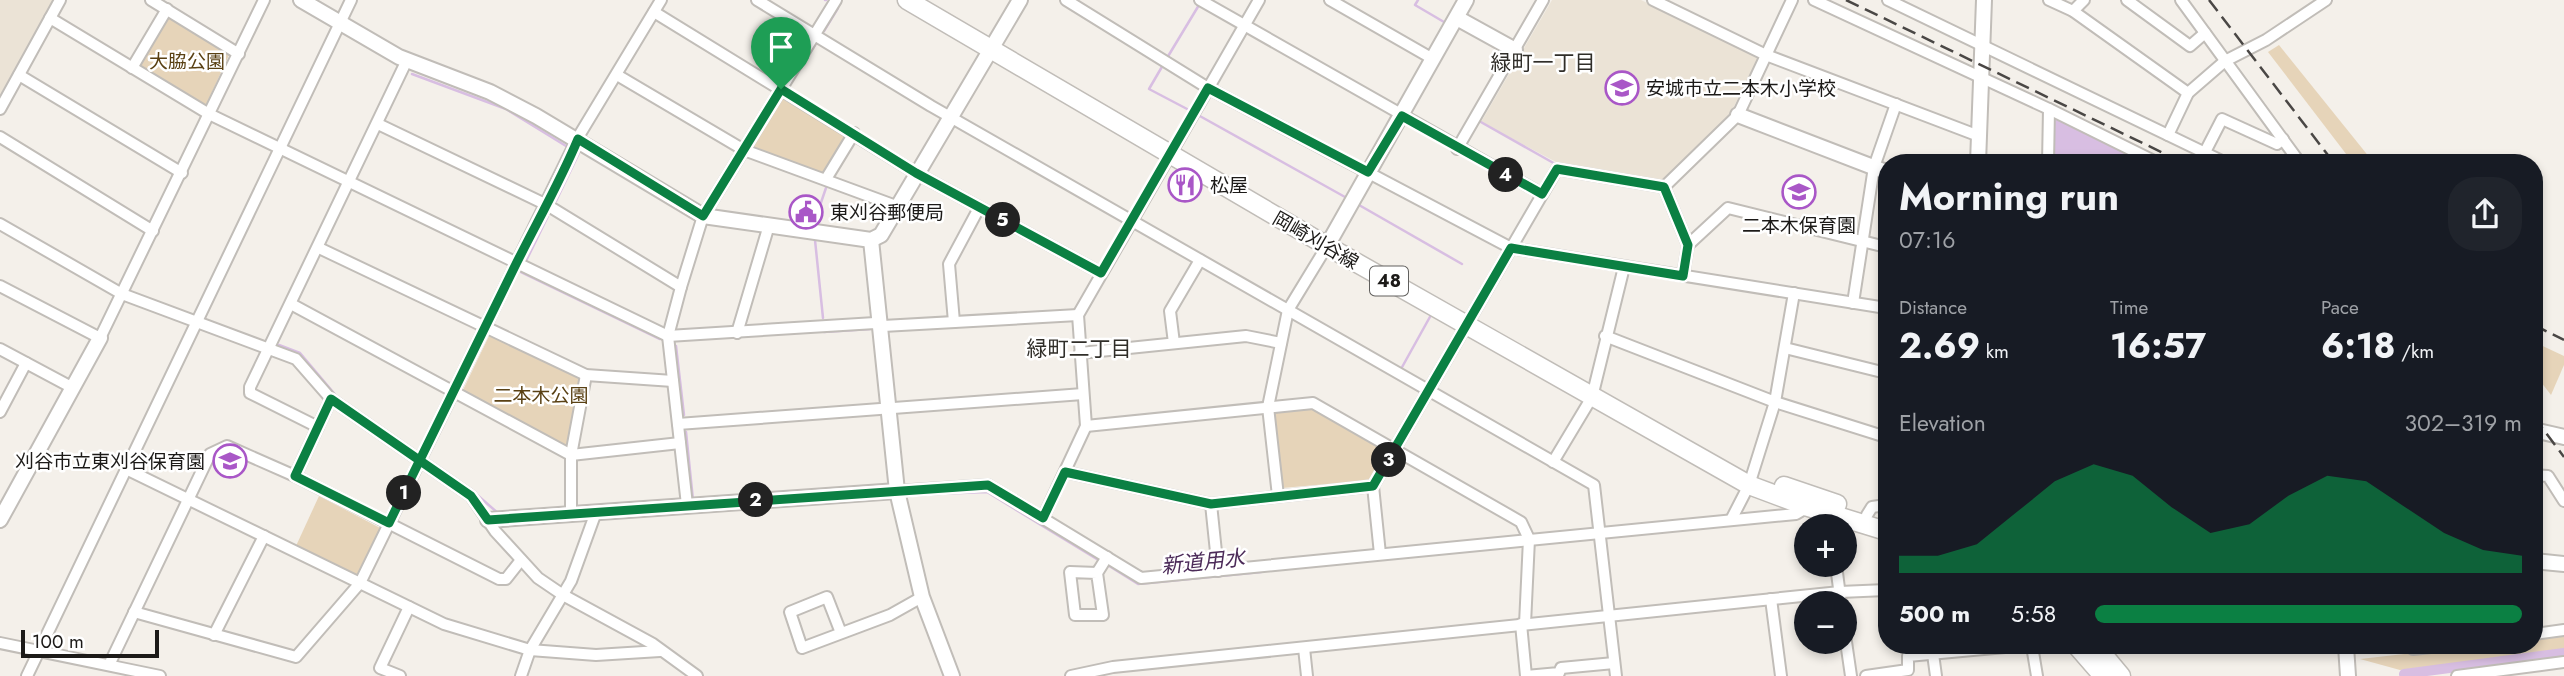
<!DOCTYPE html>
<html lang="en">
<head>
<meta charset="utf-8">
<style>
  body { margin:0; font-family:Jost,"Noto Sans JP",sans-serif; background:#20242c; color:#f1f3f6; height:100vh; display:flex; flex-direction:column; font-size:26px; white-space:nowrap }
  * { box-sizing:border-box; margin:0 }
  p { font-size:23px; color:#9ea1a6 }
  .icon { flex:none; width:38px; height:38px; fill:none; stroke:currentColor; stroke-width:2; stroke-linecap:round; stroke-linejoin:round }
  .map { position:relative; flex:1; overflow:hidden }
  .side { position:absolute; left:1878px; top:154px; width:665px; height:500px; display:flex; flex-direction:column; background:#171b24; border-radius:28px; box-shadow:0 4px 10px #0003 }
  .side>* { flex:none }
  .controls { position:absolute; left:1794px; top:514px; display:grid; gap:14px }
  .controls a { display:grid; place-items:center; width:63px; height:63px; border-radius:50%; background:#171b24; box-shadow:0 4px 10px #0003; font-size:35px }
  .scale { position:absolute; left:21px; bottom:18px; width:138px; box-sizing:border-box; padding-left:7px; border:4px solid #1c1a18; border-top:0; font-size:19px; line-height:24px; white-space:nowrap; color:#1c1a18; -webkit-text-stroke:5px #fff; paint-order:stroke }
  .pin { position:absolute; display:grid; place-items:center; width:60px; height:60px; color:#fff; margin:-72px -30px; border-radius:50% 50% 50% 0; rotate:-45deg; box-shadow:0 0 7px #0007 }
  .pin .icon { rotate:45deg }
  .km { position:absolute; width:35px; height:35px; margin:-18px; border-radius:50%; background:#222; color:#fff; font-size:19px; line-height:35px; text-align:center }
  .round { display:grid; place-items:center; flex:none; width:74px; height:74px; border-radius:28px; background:#20242c }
  .summary { display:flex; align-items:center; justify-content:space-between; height:119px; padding:0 21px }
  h1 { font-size:38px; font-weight:700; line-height:52px }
  .metrics { display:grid; grid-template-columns:repeat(3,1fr); gap:10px; height:119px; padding:7px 21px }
  .metrics div { display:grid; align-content:center }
  .metrics b { font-size:35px; font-weight:700 }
  .metrics small { font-size:19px; font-weight:400 }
  .metrics p { font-size:19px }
  .chart { height:196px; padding:14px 21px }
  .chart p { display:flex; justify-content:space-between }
  .chart svg { width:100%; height:126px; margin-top:7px; fill:#0b8043; opacity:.7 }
  ul { padding:0 21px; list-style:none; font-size:23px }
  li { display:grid; grid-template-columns:112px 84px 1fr; align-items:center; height:52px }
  li i { height:18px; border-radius:9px; background:#0b8043 }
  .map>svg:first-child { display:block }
  .built { fill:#ebe3d6 }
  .green { fill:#e6d4b9 }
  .water { fill:#d8bee2 }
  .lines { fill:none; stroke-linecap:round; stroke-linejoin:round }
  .stream { stroke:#d8bee2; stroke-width:2.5 }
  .canal { stroke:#d8bee2; stroke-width:10 }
  .minor-casing { stroke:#c1bdb8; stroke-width:14 }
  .tertiary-casing { stroke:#c1bdb8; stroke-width:18 }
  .primary-casing { stroke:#c1bdb8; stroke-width:21 }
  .minor { stroke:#fff; stroke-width:10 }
  .tertiary { stroke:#fff; stroke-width:14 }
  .primary { stroke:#fff; stroke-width:18 }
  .rail { stroke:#4a4745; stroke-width:2.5; stroke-dasharray:14 7; stroke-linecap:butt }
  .route-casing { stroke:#fff; stroke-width:14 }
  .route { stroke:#0b8043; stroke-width:9 }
  .labels { text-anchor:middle; stroke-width:5; stroke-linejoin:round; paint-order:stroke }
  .shield { fill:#fff; stroke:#605f5d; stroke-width:2 }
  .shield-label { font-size:18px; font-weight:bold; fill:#1c1a18 }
  .park-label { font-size:19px; fill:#5a4114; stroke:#fff }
  .poi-label { font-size:19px; fill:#1c1a18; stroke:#fff; text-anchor:start }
  .street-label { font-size:19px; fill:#1c1a18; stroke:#fff }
  .neighbourhood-label { font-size:21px; fill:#302e29; stroke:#fff }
  .water-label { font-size:21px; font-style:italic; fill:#4c2b59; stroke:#fff }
</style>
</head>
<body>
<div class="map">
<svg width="2564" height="676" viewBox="0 0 2564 676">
  <rect width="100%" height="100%" fill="#f4f0ea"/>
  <!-- built -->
  <g class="built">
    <path d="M0,0h54l-54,95z"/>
    <path d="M1552,0h89l118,57 -32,63 -61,61 -108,-18 -77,-41z"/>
  </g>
  <!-- green -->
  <g class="green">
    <path d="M167,16l63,37 -24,52 -68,-40z"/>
    <path d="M2279,45l95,118h-21l-85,-111z"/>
    <path d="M781,98l65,39 -22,37 -73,-26z"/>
    <path d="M490,334l91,44 -14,69 -104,-57z"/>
    <path d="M2534,342l30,14v9l-13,30 -17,-22z"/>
    <path d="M1312,406l74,42 1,5 -14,27 -91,8 -8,-75 2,-3z"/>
    <path d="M319,496l65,34 -26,46 -62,-30z"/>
    <path d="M2564,636v14l-164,20 -40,-11 115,-13h59v-7z"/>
  </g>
  <!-- water -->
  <path class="water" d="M2057,119l81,38 -3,6h-83l1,-42z"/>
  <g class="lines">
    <!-- stream -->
    <g class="stream">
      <path d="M825,0h1"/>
      <path d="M1418,0l-3,5 29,17"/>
      <path d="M824,31l14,-23"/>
      <path d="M1167,58l32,-53"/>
      <path d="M1163,65l-14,24 40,21"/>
      <path d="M412,74l94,35 60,37"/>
      <path d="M790,84l25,-39"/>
      <path d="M1198,115l147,82"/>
      <path d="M1479,121l78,44"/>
      <path d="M556,201l23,-48"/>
      <path d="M1359,205l103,59"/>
      <path d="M814,223l13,-38"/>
      <path d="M815,240l8,78"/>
      <path d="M526,261l22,-45"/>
      <path d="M521,272l139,67"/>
      <path d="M824,332l46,-3"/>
      <path d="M279,345l21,8 38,45"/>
      <path d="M676,346l8,69"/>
      <path d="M1401,369l30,-54"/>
      <path d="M686,432l7,68"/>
      <path d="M475,493l24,21"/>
      <path d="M909,495l78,-3 113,69"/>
      <path d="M1106,564l32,20 123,-12"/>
    </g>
    <!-- canal -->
    <path class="canal" d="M2404,674l160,-21"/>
    <defs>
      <g id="minor">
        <path d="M151,0l88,54"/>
        <path d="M757,0l174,106 663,379 22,191"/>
        <path d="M1066,0l142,88 303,160 375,60"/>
        <path d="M1200,0l342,194"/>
        <path d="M1330,0l103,59"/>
        <path d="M1653,0l113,55 213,81"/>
        <path d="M1814,0l235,109 109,54"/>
        <path d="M1888,0l338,163"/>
        <path d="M2049,0l24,11 115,82"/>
        <path d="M2127,0l63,46 15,-13"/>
        <path d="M2181,0l119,163"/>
        <path d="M2073,11l11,-11"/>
        <path d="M654,12l262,161 185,100"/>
        <path d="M50,18l159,96 459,222 207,-13 8,3 195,-11"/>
        <path d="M132,68l35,-59"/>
        <path d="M19,75l163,98"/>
        <path d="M617,75l127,75 152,56"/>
        <path d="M0,109l60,-109"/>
        <path d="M378,124l169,81 134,82"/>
        <path d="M2168,135l20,-42 37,-32 41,-21 60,-40"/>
        <path d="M0,137l153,94"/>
        <path d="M1457,149l86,-149"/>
        <path d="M2205,152l17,-33 55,25 6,-5"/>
        <path d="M2048,163l1,-54"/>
        <path d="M826,179l28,-46"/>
        <path d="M1664,187l74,-72 54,-115"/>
        <path d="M1664,187l24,58 -5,31"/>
        <path d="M0,224l122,70 174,65 35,40 140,97 24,35 43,47 25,17 90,49 44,32"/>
        <path d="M1688,245l40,-37 158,39"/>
        <path d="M319,248l267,127 87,6"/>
        <path d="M0,286l100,52 164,-338"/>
        <path d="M1853,303l21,-136 22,-63"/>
        <path d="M291,304l280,151 109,-12"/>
        <path d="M954,322l-5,-58 30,-56"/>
        <path d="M737,333l32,-108"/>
        <path d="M1605,336l170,66 111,35"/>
        <path d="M1174,343l-4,-32 30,-51"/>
        <path d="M1785,348l101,25"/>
        <path d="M0,349l73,39"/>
        <path d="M1080,353l166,-17 35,7"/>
        <path d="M0,412l26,-49"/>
        <path d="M678,424l405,-30"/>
        <path d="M1086,426l227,-23 208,119 8,17 -4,85"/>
        <path d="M318,427l-68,-34v-6l157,-327"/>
        <path d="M1553,462l39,-65 32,-130"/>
        <path d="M126,469l318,155 86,26 66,5 64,-4"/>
        <path d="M1065,472l146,32 162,-18"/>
        <path d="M2534,475l14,1 16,25"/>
        <path d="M295,476l36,-77"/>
        <path d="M897,491l91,-6 153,93 655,-64 12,-7"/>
        <path d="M1278,496l-10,-89 20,-97 39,-64"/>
        <path d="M1211,504l7,67"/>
        <path d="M687,505l-19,-169 13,-49 22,-71 133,-216"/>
        <path d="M571,514v-59l15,-80"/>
        <path d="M1867,515l5,-8 14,-2"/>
        <path d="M1043,518l43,-92 -8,-111 181,-315"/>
        <path d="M1731,520l18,-35 26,-83 19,-109"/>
        <path d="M1380,554l-7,-68 184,-317 107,18"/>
        <path d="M1836,565l5,39"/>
        <path d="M1097,573l6,42h-28l-5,-43 27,1 10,-16"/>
        <path d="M1771,599l10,77"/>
        <path d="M134,612l162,45 64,-74 217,-444 84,-139"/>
        <path d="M1521,624l5,52"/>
        <path d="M1844,628l7,48"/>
        <path d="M841,633l-14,-36 -37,15 12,36 88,-33 32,-18"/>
        <path d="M2534,634l30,-4"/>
        <path d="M214,635l50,-99"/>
        <path d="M0,643l160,33"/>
        <path d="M2032,646l5,30"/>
        <path d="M2413,646v3l27,-3"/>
        <path d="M1304,648l3,28"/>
        <path d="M1933,654l3,22"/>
        <path d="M109,665l101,-211 17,-8 68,30 204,103h7l15,-19"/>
        <path d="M27,676l324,-676"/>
        <path d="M400,676l-20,-8 29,-61"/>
        <path d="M521,676l9,-26 41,-69 25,-69"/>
        <path d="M1071,676l42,-9 727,-75 46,-2"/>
        <path d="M1526,676l33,-3 2,-5 53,-5"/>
        <path d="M1866,676l42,-6v-14l108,-10"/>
        <path d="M2457,676l107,-14"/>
      </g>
      <g id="tertiary">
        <path d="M301,0l98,57 91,35 46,24 167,100 168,24 10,-5 139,-235"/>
        <path d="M1457,18l58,32"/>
        <path d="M1738,115l148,57"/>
        <path d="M1978,163l6,-163"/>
        <path d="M871,240l26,251 25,106 30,79"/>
        <path d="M1327,246l139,-246"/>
        <path d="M2534,430l30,7"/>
        <path d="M0,520l100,-182"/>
        <path d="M488,520l409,-29"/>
        <path d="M2534,561l30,3"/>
        <path d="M2346,646l2,30"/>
      </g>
      <g id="primary">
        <path d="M907,0l420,246 422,239 59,22 78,24"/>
        <path d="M1784,486l53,18"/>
        <path d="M2077,646l26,30"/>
        <path d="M2096,646l25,30"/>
      </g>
    </defs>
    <!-- minor casing -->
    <use href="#minor" class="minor-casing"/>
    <!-- tertiary casing -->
    <use href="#tertiary" class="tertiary-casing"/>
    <!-- primary casing -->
    <use href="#primary" class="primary-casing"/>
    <!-- minor -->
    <use href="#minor" class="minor"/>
    <!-- tertiary -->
    <use href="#tertiary" class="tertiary"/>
    <!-- primary -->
    <use href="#primary" class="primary"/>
    <!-- rail -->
    <g class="rail">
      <path d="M1846,0l338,163"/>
      <path d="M2209,0l125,163"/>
      <path d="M2534,325l30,15"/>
      <path d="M2534,417l30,40"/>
    </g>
  </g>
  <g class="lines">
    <defs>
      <path id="route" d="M781,89l-78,127 -125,-77c-18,43 -41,83 -62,125 -43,86 -84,173 -127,259l-94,-47 36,-77 140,97 17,24 500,-35 55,33 22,-46 146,32 162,-18 138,-238 172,28 5,-31 -24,-58 -107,-18 -15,25 -140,-78 -34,56 -160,-84 -107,185 -185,-100 -135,-84"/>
    </defs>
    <!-- route casing -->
    <use href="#route" class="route-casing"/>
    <!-- route -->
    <use href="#route" class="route"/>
  </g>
  <!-- icons -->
  <defs>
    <symbol id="school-ring" viewBox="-11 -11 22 22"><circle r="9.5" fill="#fff" stroke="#a957c7" stroke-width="1.5"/><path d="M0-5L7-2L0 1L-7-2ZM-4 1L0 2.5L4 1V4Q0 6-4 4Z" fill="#a957c7"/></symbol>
    <symbol id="restaurant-ring" viewBox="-11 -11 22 22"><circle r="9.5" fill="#fff" stroke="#a957c7" stroke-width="1.5"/><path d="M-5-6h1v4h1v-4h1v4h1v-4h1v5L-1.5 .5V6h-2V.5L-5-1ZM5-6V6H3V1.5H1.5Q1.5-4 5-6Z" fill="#a957c7"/></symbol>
    <symbol id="civic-ring" viewBox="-11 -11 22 22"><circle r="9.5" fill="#fff" stroke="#a957c7" stroke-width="1.5"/><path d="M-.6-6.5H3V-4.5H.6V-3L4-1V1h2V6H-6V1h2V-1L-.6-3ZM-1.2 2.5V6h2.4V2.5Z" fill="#a957c7"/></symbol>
  </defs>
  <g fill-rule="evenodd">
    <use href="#school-ring" x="1603" y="69" width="38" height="38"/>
    <use href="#restaurant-ring" x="1166" y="166" width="38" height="38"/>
    <use href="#school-ring" x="1780" y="173" width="38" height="38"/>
    <use href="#civic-ring" x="787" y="193" width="38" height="38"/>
    <use href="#school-ring" x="211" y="442" width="38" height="38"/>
  </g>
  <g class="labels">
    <!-- shield labels -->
    <rect class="shield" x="1370" y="266.5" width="38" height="29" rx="5"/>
    <g class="shield-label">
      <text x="1389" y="287">48</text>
    </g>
    <!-- park labels -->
    <g class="park-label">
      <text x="187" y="68">大脇公園</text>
      <text x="541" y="402">二本木公園</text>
    </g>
    <!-- poi labels -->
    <g class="poi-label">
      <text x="1646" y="95">安城市立二本木小学校</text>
      <text x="1210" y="192">松屋</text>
      <text x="830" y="219">東刈谷郵便局</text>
      <text x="1799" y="232" text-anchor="middle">二本木保育園</text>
      <text x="205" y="468" text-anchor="end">刈谷市立東刈谷保育園</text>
    </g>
    <!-- street labels -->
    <g class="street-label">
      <text transform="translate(1316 240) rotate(30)" y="7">岡崎刈谷線</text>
    </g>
    <!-- neighbourhood labels -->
    <g class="neighbourhood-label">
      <text x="1543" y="70">緑町一丁目</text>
      <text x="1079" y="356">緑町二丁目</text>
    </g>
    <!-- water labels -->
    <g class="water-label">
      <text transform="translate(1203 562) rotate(-6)" y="7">新道用水</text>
    </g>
  </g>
</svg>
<div class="controls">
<a>+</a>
<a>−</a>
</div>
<div class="scale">100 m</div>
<div class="pin" style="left:781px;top:89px;background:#1e9e55"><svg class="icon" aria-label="arrive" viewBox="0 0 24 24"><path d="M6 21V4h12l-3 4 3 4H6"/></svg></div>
<b class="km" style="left:404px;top:493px">1</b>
<b class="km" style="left:756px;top:500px">2</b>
<b class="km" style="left:1389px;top:460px">3</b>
<b class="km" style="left:1506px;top:175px">4</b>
<b class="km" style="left:1003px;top:220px">5</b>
<section class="side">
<div class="summary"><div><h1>Morning run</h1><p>07:16</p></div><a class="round"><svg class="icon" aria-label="share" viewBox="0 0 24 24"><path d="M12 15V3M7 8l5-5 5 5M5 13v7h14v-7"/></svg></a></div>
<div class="metrics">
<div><p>Distance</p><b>2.69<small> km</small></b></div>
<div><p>Time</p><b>16:57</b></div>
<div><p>Pace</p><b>6:18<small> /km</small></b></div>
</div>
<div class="chart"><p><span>Elevation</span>302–319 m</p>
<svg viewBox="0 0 160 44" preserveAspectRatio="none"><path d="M0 44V38L10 38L20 34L30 23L40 12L50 6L60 10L70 21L80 30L90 27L100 17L110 10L120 12L130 21L140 30L150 36L160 38V44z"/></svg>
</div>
<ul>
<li><b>500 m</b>5:58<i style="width:100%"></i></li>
</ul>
</section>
</div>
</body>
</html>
